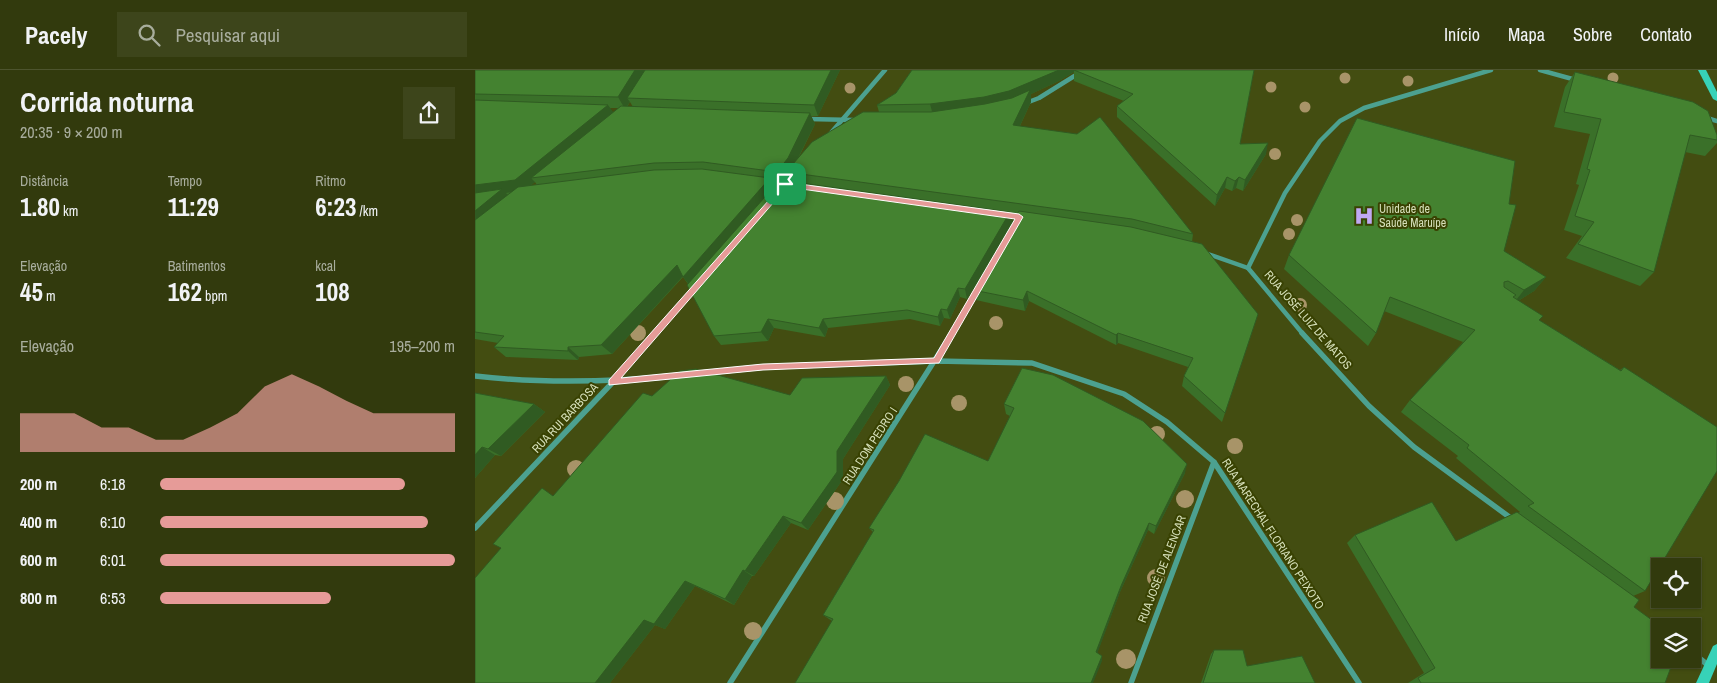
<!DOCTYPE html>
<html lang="pt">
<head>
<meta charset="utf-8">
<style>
  body { margin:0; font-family:"Archivo Narrow",sans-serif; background:#3d451b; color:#f1f3f6; height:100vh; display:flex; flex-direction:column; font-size:19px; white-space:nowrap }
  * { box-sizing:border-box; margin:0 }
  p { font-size:16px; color:#a8ad9d }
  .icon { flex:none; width:28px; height:28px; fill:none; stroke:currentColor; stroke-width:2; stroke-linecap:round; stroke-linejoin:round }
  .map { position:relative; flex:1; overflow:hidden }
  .sheet { display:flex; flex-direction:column; background:#323a0d; width:475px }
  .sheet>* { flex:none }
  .controls { position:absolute; left:1176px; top:488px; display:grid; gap:10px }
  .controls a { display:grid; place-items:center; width:50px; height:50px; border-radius:0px; background:#323a0d; box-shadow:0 1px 4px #0004,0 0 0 1px #4d542e; font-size:25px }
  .pin { position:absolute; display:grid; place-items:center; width:42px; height:42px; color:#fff; margin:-21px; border-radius:10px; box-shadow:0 2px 8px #0006 }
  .round { display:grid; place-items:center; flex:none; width:52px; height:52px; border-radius:0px; background:#3d451b }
  .overview { display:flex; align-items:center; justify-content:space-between; height:85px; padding:0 20px }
  h1 { font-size:28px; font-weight:700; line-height:38px }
  .figures { display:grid; grid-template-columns:repeat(3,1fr); gap:8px; height:85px; padding:5px 20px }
  .figures div { display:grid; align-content:center }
  .figures b { font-size:25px; font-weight:700 }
  .figures small { font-size:14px; font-weight:400 }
  .figures p { font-size:14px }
  .chart { height:140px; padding:10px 20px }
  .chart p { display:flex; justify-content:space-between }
  .chart svg { width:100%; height:90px; margin-top:5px; fill:#e69b98; opacity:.7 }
  ul { padding:0 20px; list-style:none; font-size:16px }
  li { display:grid; grid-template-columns:80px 60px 1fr; align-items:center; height:38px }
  li i { height:12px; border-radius:6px; background:#e69b98 }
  header { display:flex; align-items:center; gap:30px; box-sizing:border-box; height:70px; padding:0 25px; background:#323a0d; border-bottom:1px solid #4d542e }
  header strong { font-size:24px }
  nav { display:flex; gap:28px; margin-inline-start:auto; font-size:18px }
  .search { width:350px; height:45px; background:#3d451b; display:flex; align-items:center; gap:12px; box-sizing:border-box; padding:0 18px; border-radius:0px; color:#a8ad9d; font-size:19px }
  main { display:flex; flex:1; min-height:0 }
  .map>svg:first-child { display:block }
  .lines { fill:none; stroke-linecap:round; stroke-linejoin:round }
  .minor-far1 { stroke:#4ca190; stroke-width:4.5 }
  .minor { stroke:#4ca190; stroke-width:5.5 }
  .secondary { fill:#37d2b8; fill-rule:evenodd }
  .tree { fill:#a89468 }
  .wall { fill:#3a7029; fill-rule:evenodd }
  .shaded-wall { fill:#305b22 }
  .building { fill:#448230; stroke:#305b22 }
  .route { fill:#e69b98; stroke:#fff; fill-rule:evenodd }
  .labels { text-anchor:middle; stroke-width:4; stroke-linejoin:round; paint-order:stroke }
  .poi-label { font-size:12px; fill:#d5dfb9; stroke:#394202; text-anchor:start }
  .street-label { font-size:12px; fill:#d5dfb9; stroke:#394202 }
</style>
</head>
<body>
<header>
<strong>Pacely</strong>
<div class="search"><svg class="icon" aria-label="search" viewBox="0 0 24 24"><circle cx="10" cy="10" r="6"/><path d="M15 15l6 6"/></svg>Pesquisar aqui</div>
<nav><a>Início</a><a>Mapa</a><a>Sobre</a><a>Contato</a></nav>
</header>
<main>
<section class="sheet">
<div class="overview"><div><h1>Corrida noturna</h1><p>20:35 · 9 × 200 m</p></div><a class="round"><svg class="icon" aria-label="share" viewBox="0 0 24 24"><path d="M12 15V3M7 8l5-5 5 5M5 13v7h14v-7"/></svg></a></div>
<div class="figures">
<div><p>Distância</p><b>1.80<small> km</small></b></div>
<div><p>Tempo</p><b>11:29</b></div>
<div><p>Ritmo</p><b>6:23<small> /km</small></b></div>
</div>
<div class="figures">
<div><p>Elevação</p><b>45<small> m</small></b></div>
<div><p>Batimentos</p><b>162<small> bpm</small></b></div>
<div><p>kcal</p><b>108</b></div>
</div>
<div class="chart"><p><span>Elevação</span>195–200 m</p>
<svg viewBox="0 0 160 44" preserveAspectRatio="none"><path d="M0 44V25L10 25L20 25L30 32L40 32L50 38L60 38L70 32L80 25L90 12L100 6L110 12L120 19L130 25L140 25L150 25L160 25V44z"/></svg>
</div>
<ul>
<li><b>200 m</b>6:18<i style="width:83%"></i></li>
<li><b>400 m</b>6:10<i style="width:91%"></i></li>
<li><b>600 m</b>6:01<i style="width:100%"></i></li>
<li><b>800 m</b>6:53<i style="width:58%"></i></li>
</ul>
</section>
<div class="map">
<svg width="1242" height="613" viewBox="0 0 1242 613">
  <rect width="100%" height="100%" fill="#434d11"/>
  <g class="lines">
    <!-- minor-far1 -->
    <g class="minor-far1">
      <path d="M1065,0l36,10"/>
      <path d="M551,33l13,-5 45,-28"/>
      <path d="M1232,48l10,3"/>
      <path d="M333,49l46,1"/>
      <path d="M355,64l55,-64"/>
      <path d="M529,145l19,2"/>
      <path d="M730,183l43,15 55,66"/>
      <path d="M773,198l37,-75 35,-52 20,-20 24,-13 127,-38"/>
      <path d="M180,264l39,-45"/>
      <path d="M477,264l25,-44"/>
    </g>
    <!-- minor -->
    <g class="minor">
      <path d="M827,263l67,73 45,41 98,72"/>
      <path d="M230,303l58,-6 173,-6 96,2 92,31 43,28 47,40 145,221"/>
      <path d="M0,306c68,8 135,6 204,0"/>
      <path d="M0,458l137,-145 44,-50"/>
      <path d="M1218,583l16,13"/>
      <path d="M255,613l222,-350"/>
      <path d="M656,613l83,-221"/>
    </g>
    <!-- secondary -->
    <g class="secondary">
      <path d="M1223,0h8l11,22v9l-4,-2z"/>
      <path d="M1242,574v20l-8,19h-13l17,-37z"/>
    </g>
  </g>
  <!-- trees -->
  <g class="tree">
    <circle cx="870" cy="8" r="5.5"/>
    <circle cx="1138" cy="8" r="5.5"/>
    <circle cx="933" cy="11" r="5.5"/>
    <circle cx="796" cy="17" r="5.5"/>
    <circle cx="375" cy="18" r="5.5"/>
    <circle cx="830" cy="37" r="5.5"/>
    <circle cx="800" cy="84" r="6"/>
    <circle cx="822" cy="150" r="6"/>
    <circle cx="814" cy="164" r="6"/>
    <circle cx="825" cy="235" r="7"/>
    <circle cx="521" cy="253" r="7"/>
    <circle cx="163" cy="263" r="8"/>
    <circle cx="431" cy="314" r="8"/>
    <circle cx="484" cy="333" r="8"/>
    <circle cx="682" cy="364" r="8"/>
    <circle cx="760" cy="376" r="8"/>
    <circle cx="101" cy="399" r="9"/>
    <circle cx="710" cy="429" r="9"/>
    <circle cx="360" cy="431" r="9"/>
    <circle cx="681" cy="508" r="9"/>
    <circle cx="278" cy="561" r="9"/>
    <circle cx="651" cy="589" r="10"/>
  </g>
  <!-- wall -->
  <g class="wall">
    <path d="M0,0h365l-22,46h-7l4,8 -17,35 81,-47 -2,-7 19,-12 16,-23h342l-14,74 26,10 -23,37 -7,-3 -4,3 -7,-3 -10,18 -98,-89v-11l7,-5 -50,-20v-9l-15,9 -28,13v8l-11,24 173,108 -1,8 66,72 -36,108 -40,-36 2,-10 4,-9 -70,-24 -2,2 -87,-44 -4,10 -49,-11 -3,-10 44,-76 -7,-1 2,9 -45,77 -7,-2 -10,22 -6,-1 -4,8 -30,-7 -82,9 -3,9 -51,-9 -6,13 -47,4 -7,-9 -26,-52 -5,-7 -71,77 -33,3 -1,3 -72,-3 -12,-10 4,-4 -23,-4zM155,32l3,5h-6zM135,38h9l-6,5zM313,105l3,7 -8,-1zM296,110l8,2 -5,5zM60,112l2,3 -7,1z"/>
    <path d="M1100,2l142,63v8l-12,13 -20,-4 -31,120 -14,14 -74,-28 16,-22 -18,-6 15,-45 -3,-1 14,-50 -36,-7 11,-40z"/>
    <path d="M1034,134l-5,47 42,26 -12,14 -16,10 21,19 81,50 4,-3 21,224 -12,5 1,11 31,76h-257l16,-10 -77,-130 8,-8 101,6 64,-29 -64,-54 2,-2 -57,-44 9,-12 53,-58 -79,-31 -8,22 -8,13 -84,-77 5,-14z"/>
    <path d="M411,306l4,9 -47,74v20l-35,51 -17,-7 -37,53h-2l-18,29 -39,-19 -30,43 -10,-4 -45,58h-135l26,-135 151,-152 138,-1z"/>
    <path d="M0,323l59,11 11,8 -44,44 -6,-1 -20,23z"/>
    <path d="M529,334l181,69 -31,61 -6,-4 -28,62 -23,61 5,3v5l-270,-40 -9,-6 50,-83 -4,-4 119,-67 22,-45 -4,-2z"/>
    <path d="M739,580l33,16 68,17h-114l10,-29z"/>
  </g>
  <!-- shaded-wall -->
  <g class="shaded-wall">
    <path d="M160,0h14l-22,28 3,4 -5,7 -7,-12z"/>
    <path d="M356,0h9l-22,46 -4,-11z"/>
    <path d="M584,0h18h-3v2l-15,9 -28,13v8l-16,34 -4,-34 -78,13 -3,-11z"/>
    <path d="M133,35l8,11 -85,62 4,4 -10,8 -19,3 7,7 -38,31v-46z"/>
    <path d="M335,43l5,11 -22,44 -7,4 2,3 -6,7 -5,-10z"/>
    <path d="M793,73l-2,11 -23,37 2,-11z"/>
    <path d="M752,107l-2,11 -10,18 2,-11z"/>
    <path d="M764,107l-3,11 -4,3 3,-10z"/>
    <path d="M295,108l6,11 -85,98 -8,-10z"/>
    <path d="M535,142l2,10 -45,77 -2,-10z"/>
    <path d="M202,195l7,10 -72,79 -11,-9z"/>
    <path d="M1071,207l-12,14 -21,13 11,-14z"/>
    <path d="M483,218l2,9 -10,22 -3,-9z"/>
    <path d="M552,221l2,10 -4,10 -2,-11z"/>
    <path d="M466,239l3,9 -4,8 -2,-9z"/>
    <path d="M293,249l6,9 -6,13 -7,-9z"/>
    <path d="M348,249l5,9 -3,9 -6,-9z"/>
    <path d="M643,263v10l-2,2v-10z"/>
    <path d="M93,277l11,10 -1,3 -10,-9z"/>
    <path d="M411,306l4,9 -47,74v20l-35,51 -7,-7 36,-72z"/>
    <path d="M59,334l11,8 -44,44 -13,-7z"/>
    <path d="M7,377l13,8 -20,23v-23z"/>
    <path d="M712,394l-2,9 -31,61 2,-8z"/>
    <path d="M308,446l8,7 -37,53 -9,-5z"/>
    <path d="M674,453l-1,7 -28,62 -24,65v-5l25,-66z"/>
    <path d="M268,500l9,6 -18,29 -9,-6z"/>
    <path d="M210,511l10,5 -30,43 -10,-4 -45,58h-15l49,-63z"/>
    <path d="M627,586v5l-9,22h-2z"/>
  </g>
  <!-- building -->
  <g class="building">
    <path d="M0,0h160l-17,27 -143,-3z"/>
    <path d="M170,0h186l-17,35 -187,-7z"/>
    <path d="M437,0h147l-50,21 -25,6 -54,7 -53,1 19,-12z"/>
    <path d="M599,0h180l-14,74 28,-1 -23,37 -6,-3 -4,4 -8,-4 -10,18 -100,-89 16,-12z"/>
    <path d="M1100,2l118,30 15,9 9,24v5l-27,-5 -36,137 -76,-28 16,-22 -19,-6 15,-46 -3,-1 14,-50 -37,-7z"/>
    <path d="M555,20l-17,35 64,9 23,-17 93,117 -61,-15 -346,-47 26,-30 51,-30h68l54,-8 27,-6z"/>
    <path d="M0,30l133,5 -93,75 -40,5z"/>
    <path d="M146,36l189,7 -22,45 -11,14 -74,-10 -49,1 -123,15z"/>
    <path d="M882,48l158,43 -6,43 7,1 -12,46 42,26 -22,13 -16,-9 -4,1v5l12,8 -3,2 30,19 -4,4 82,51 3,-4 93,60v44l-72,120 -117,-85 6,-3 -67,-55 2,-3 -59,-45 65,-70 -85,-33 -14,36 -87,-78z"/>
    <path d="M227,99l68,9 -87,99 -6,-12 -76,80 -33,2v4l-74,-4 10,-11 -29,-4v-112l43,-33 136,-17z"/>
    <path d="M305,110l230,32 -45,77 -7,-1 -11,22 -6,-1 -3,8 -31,-7 -84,9 -4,9 -51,-9 -7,13 -47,4 -27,-51z"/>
    <path d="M27,119l-27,22v-18z"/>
    <path d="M544,141l112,16 71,17 56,70 -33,99 -41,-37 9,-18 -75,-25 -2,2 -89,-44 -4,9 -50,-10z"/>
    <path d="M547,298l31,7 90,46 44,43 -31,62 -7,-3 -28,63 -25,66 6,4 -11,27h-296l38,-64 -10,-4 51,-85 -5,-2 30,-47 26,-47 63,27 26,-53 -10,-4z"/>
    <path d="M221,299l94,26 12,-17 84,-2 -49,75v21l-36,51 -18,-7 -38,55 -2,-1 -18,29 -40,-18 -31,43 -10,-4 -49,63h-120v-105l26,-30 -8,-4 49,-56 11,8 90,-103 9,3 28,-25z"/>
    <path d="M0,323l59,11 -46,45 -6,-2 -7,8z"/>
    <path d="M957,432l24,39 61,-29 122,88 -5,7 26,19v33h14l-9,24h-244l-3,-5 17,-10 -80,-133z"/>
    <path d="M739,580h29l4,16 55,-10 13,27h-112z"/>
  </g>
  <!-- route -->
  <path class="route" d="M310,112l234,32 4,3 -84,146 -176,7 -154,15v-5zM312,117l228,32 -81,139 -171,6 -142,14z"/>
  <!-- icons -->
  <defs>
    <symbol id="hospital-bare" viewBox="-9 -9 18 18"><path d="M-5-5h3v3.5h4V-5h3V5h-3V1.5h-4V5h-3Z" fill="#c0a8f3" stroke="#394202" stroke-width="2.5" paint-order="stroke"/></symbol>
  </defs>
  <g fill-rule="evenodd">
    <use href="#hospital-bare" x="875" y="132" width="28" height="28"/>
  </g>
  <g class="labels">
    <!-- poi labels -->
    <g class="poi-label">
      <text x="904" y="143">Unidade de<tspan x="904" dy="14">Saúde Maruípe</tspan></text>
    </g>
    <!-- street labels -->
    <g class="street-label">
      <text transform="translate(833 250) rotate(49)" y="4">RUA JOSÉ LUIZ DE MATOS</text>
      <text transform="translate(90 348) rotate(-47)" y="4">RUA RUI BARBOSA</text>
      <text transform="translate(395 376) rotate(-57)" y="4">RUA DOM PEDRO I</text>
      <text transform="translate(798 464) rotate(57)" y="4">RUA MARECHAL FLORIANO PEIXOTO</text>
      <text transform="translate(687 499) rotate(-69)" y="4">RUA JOSÉ DE ALENCAR</text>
    </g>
  </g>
</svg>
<div class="controls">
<a><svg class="icon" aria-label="locate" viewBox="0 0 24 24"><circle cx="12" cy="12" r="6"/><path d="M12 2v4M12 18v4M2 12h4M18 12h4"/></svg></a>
<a><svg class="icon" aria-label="layers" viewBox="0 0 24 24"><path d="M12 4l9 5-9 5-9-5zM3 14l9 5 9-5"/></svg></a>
</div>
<div class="pin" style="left:310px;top:114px;background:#1e9e55"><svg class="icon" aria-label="arrive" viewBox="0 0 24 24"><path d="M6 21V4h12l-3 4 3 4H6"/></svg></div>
</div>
</main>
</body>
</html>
